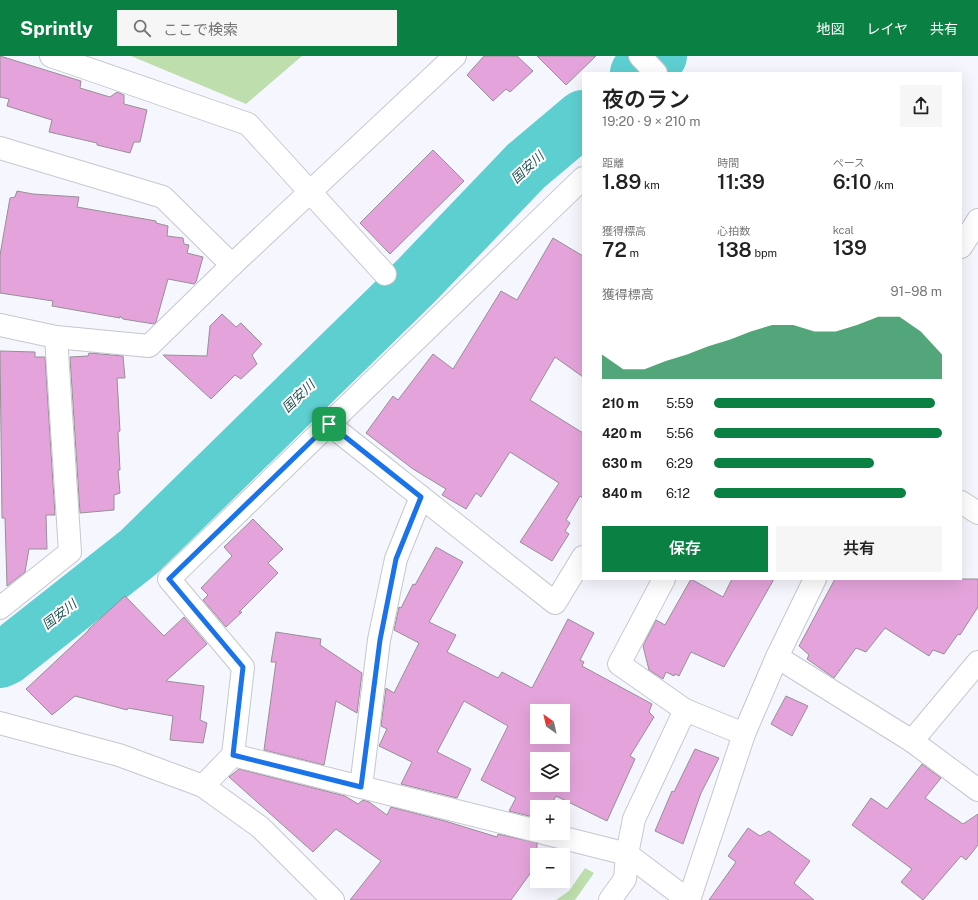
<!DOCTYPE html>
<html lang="ja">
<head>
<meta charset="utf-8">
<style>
  body { margin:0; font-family:"Public Sans","Noto Sans JP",sans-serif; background:#f6f6f6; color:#222; height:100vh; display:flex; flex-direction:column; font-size:15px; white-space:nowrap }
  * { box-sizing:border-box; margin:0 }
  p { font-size:13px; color:#767676 }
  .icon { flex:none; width:22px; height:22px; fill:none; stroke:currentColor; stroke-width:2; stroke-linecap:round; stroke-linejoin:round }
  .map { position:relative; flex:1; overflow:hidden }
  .side { position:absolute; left:582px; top:16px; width:380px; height:508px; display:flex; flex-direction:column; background:#fff; border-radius:0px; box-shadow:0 4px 16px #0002 }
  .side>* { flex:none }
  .needle { width:26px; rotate:326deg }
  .controls { position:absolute; left:530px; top:648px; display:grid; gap:8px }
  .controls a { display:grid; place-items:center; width:40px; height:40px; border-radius:0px; background:#fff; box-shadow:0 4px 16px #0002; font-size:20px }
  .pin { position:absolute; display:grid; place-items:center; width:34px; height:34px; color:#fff; margin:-17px; border-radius:8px; box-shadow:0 2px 6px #0006 }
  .round { display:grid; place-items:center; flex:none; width:42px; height:42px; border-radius:0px; background:#f6f6f6 }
  .headline { display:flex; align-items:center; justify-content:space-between; height:68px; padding:0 20px }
  h1 { font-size:22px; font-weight:600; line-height:30px }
  .figures { display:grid; grid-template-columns:repeat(3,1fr); gap:6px; height:68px; padding:4px 20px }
  .figures div { display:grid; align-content:center }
  .figures b { font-size:20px; font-weight:600 }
  .figures small { font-size:11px; font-weight:400 }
  .figures p { font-size:11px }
  .chart { height:112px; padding:8px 20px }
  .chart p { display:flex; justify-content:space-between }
  .chart svg { width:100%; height:72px; margin-top:4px; fill:#0b8043; opacity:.7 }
  .action { display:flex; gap:8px; margin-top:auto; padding:8px 20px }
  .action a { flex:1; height:46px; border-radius:0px; background:#0b8043; color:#fff; font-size:16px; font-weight:600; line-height:46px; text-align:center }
  .action a+a { background:#f6f6f6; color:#222 }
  ul { padding:0 20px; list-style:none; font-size:13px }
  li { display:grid; grid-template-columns:64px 48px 1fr; align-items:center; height:30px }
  li i { height:10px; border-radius:5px; background:#0b8043 }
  header { display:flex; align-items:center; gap:24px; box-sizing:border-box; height:56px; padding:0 20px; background:#0b8043; color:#fff }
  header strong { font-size:19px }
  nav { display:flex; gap:22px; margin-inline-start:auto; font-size:14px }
  .search { width:280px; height:36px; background:#f6f6f6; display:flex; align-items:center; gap:10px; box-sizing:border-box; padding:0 14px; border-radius:0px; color:#767676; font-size:15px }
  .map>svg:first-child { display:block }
  .green { fill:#bedead }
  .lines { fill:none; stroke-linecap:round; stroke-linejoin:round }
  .river { stroke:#5ecfd1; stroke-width:56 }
  .building { fill:#e4a4db; stroke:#968f95; fill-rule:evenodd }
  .minor-casing { stroke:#c5c7cf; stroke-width:24 }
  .minor { stroke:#fff; stroke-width:22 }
  .route-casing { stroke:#fff; stroke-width:8 }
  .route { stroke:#1a73e8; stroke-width:5 }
  .labels { text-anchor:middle; stroke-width:4; stroke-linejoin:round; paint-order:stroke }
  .water-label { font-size:13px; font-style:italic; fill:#1e5050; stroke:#fff }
</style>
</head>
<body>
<header>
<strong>Sprintly</strong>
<div class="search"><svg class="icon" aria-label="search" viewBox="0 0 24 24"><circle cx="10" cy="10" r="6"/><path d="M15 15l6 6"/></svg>ここで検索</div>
<nav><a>地図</a><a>レイヤ</a><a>共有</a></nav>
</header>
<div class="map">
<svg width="978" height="844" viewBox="0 0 978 844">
  <rect width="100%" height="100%" fill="#f6f7fe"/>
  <!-- green -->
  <g class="green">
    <path d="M131,0h171l-56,48z"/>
    <path d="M585,812l9,5 -19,27h-19l13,-9z"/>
  </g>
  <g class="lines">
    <!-- river -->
    <g class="river">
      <path d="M638,17l21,-17"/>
      <path d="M0,604l6,-3 133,-105 277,-271 110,-115 57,-48"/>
    </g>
  </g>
  <!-- building -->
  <g class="building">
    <path d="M0,0l81,25 -1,7 30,9 7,-5 7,3v9l23,6 -7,32h-6l-4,11 -33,-8v-2l-48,-11 3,-12 -45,-14 2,-7 -9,-2z"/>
    <path d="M484,0h33l16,15 -23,21 -4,-3 -13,12 -26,-26z"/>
    <path d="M537,0h59l-30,29z"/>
    <path d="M433,94l31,31 -74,73 -30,-31z"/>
    <path d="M17,135l16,3 46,3 -2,10 79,14v2l12,3 -1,10 16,2 1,6 5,1 -2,8 16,4 -7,25 -2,2 -26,-5 -12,43 -2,2 -31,-5 -3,-3v2l-68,-12 1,-5 -53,-8v-38l10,-57 5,-1z"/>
    <path d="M553,182l30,18v121l-28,-20 -25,43 53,33v65l-3,-2 -14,24 4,3 -5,8 4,3 -17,27 -32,-19 39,-59 -49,-31 -29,45 -5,-4 -10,16 -24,-14 4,-6 -33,-20 -47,-36 27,-37 5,4 35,-46 20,15 48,-78 16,9z"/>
    <path d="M222,258l14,13 5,-4 21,21 -10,11 5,9 -16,15 -6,-4 -24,24 -48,-44 44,1 3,-30z"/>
    <path d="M0,295l35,1v5h10l10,158h-9l1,34h-18l-4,23 -18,14 -2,-68h-3z"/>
    <path d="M89,297l34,3 2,22h-8l3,53 -2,1 2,38h-2l2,23 -6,2v15l-34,3 -10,-156 18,-1z"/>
    <path d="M253,463l30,30 -15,14 10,10 -39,39h3l-16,15 -23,-27 5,-5 -7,-7 31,-32 -8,-9z"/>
    <path d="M436,491l27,15 -34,60 27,13 -9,17 51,26 4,-6 30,16 36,-69 26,14 -14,27 4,2 -2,4 70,38 -3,8 5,5 -24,39 5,3 -28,62 -51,-25 -6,11h-13v11l-28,-7 7,-13 -35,-18 27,-54 -44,-25 -27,51 34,17 -14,29 -56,-14 11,-22 -33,-16 8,-17 -6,-3 5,-38 8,5 25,-50 -25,-13 5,-23 2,1 12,-24 2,1zM537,655h26v26h-26zM537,703h26v26h-26z"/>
    <path d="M691,523l32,18 9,-18h42l-50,88 -33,-15 -12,24 -4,-2 -1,2 -8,-4 -3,7 -14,-9 -6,-24 13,-26 9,5z"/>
    <path d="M835,523h143v28l-18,28 -2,-1 -14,20 -11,-4 -4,6 -44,-28 -19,24 -10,-4 -22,30 -27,-19 2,-4 -10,-9z"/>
    <path d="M125,540l39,40 20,-19 23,27 -41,37 38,5 -4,34 7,3 -4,20 -33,-3 3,-24 -45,-8 -1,2 -52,-14 -23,19 -26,-26 62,-58 1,-2z"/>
    <path d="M276,576l45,7 -1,6 42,28 -5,40 -21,-12 -12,64 -60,-15 12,-88h-5z"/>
    <path d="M786,640l22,10 -16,30 -21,-12z"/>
    <path d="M695,693l24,9 -18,35 -18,51 -28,-13 17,-40 2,1z"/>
    <path d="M922,708l19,14 -16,20 38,26 15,-10v31l-12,15 -5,-4 -38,44 -22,-18 11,-13 -60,-44 19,-27 16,11z"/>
    <path d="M239,713l106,27 13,8 5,-4 6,2 18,13 4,-8 54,14 52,16 1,-3 39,9v21l-26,36h-161l31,-39 -45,-32 -23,23 -84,-75z"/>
    <path d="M748,772l12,8 9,-5 41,30 -16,22 20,17h-105l27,-38 -8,-6z"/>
  </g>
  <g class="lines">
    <defs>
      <g id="minor">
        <path d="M51,0l197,68 137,150"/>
        <path d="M640,0l16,17"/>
        <path d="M0,92l163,49 69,68"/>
        <path d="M961,191l17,-27"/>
        <path d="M0,269l56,12 93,9 83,-81 223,-209"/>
        <path d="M329,368l226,179 28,-46"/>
        <path d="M961,446l17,11"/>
        <path d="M664,523l-45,85 66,46"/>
        <path d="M0,552l70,-56 -14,-215"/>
        <path d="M777,601l135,84 66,49"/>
        <path d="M0,667l119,32 84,31 57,41 73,73"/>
        <path d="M912,685l66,-79"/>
        <path d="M233,699l10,-88 -74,-88 414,-401"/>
        <path d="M203,730l30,-31 304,76"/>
        <path d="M361,731l18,-147 17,-81 25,-62"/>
        <path d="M544,777l83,21 61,46"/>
        <path d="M610,844l15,-21 2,-25 7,-35 51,-109 59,24 33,-77 38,-78"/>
        <path d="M689,844l55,-166"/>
      </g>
    </defs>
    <!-- minor casing -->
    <use href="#minor" class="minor-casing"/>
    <!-- minor -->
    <use href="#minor" class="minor"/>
  </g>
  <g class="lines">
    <defs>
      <path id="route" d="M329,368l92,73 -25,62 -16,81 -19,147 -128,-32 10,-88 -74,-88z"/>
    </defs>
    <!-- route casing -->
    <use href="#route" class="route-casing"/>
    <!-- route -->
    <use href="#route" class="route"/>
  </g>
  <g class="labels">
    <!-- water labels -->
    <g class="water-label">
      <text transform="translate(527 111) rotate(-43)" y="5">国安川</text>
      <text transform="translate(298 340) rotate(-44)" y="5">国安川</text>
      <text transform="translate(59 558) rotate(-38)" y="5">国安川</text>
    </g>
  </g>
</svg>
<div class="controls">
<a><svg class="needle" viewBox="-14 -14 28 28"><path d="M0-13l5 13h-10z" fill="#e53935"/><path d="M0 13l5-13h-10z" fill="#767676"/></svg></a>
<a><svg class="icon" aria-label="layers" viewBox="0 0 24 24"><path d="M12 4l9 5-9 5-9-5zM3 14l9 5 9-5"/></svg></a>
<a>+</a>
<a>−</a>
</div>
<div class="pin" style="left:329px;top:368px;background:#1e9e55"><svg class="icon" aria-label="arrive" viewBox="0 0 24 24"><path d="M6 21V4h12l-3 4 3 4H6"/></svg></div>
<section class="side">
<div class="headline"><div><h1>夜のラン</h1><p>19:20 · 9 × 210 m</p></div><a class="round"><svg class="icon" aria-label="share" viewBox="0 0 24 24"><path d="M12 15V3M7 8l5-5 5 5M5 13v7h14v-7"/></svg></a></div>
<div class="figures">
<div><p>距離</p><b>1.89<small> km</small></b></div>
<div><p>時間</p><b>11:39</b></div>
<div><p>ペース</p><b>6:10<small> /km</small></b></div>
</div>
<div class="figures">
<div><p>獲得標高</p><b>72<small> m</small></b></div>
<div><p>心拍数</p><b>138<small> bpm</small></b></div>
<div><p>kcal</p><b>139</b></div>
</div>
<div class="chart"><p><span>獲得標高</span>91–98 m</p>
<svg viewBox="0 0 160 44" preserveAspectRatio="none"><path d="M0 44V29L10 38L20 38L30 33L40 29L50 24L60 20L70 15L80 11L90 11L100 15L110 15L120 11L130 6L140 6L150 15L160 29V44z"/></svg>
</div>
<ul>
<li><b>210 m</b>5:59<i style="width:97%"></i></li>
<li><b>420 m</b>5:56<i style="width:100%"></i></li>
<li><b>630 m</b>6:29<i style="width:70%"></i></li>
<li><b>840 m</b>6:12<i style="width:84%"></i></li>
</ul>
<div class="action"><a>保存</a><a>共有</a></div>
</section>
</div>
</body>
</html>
